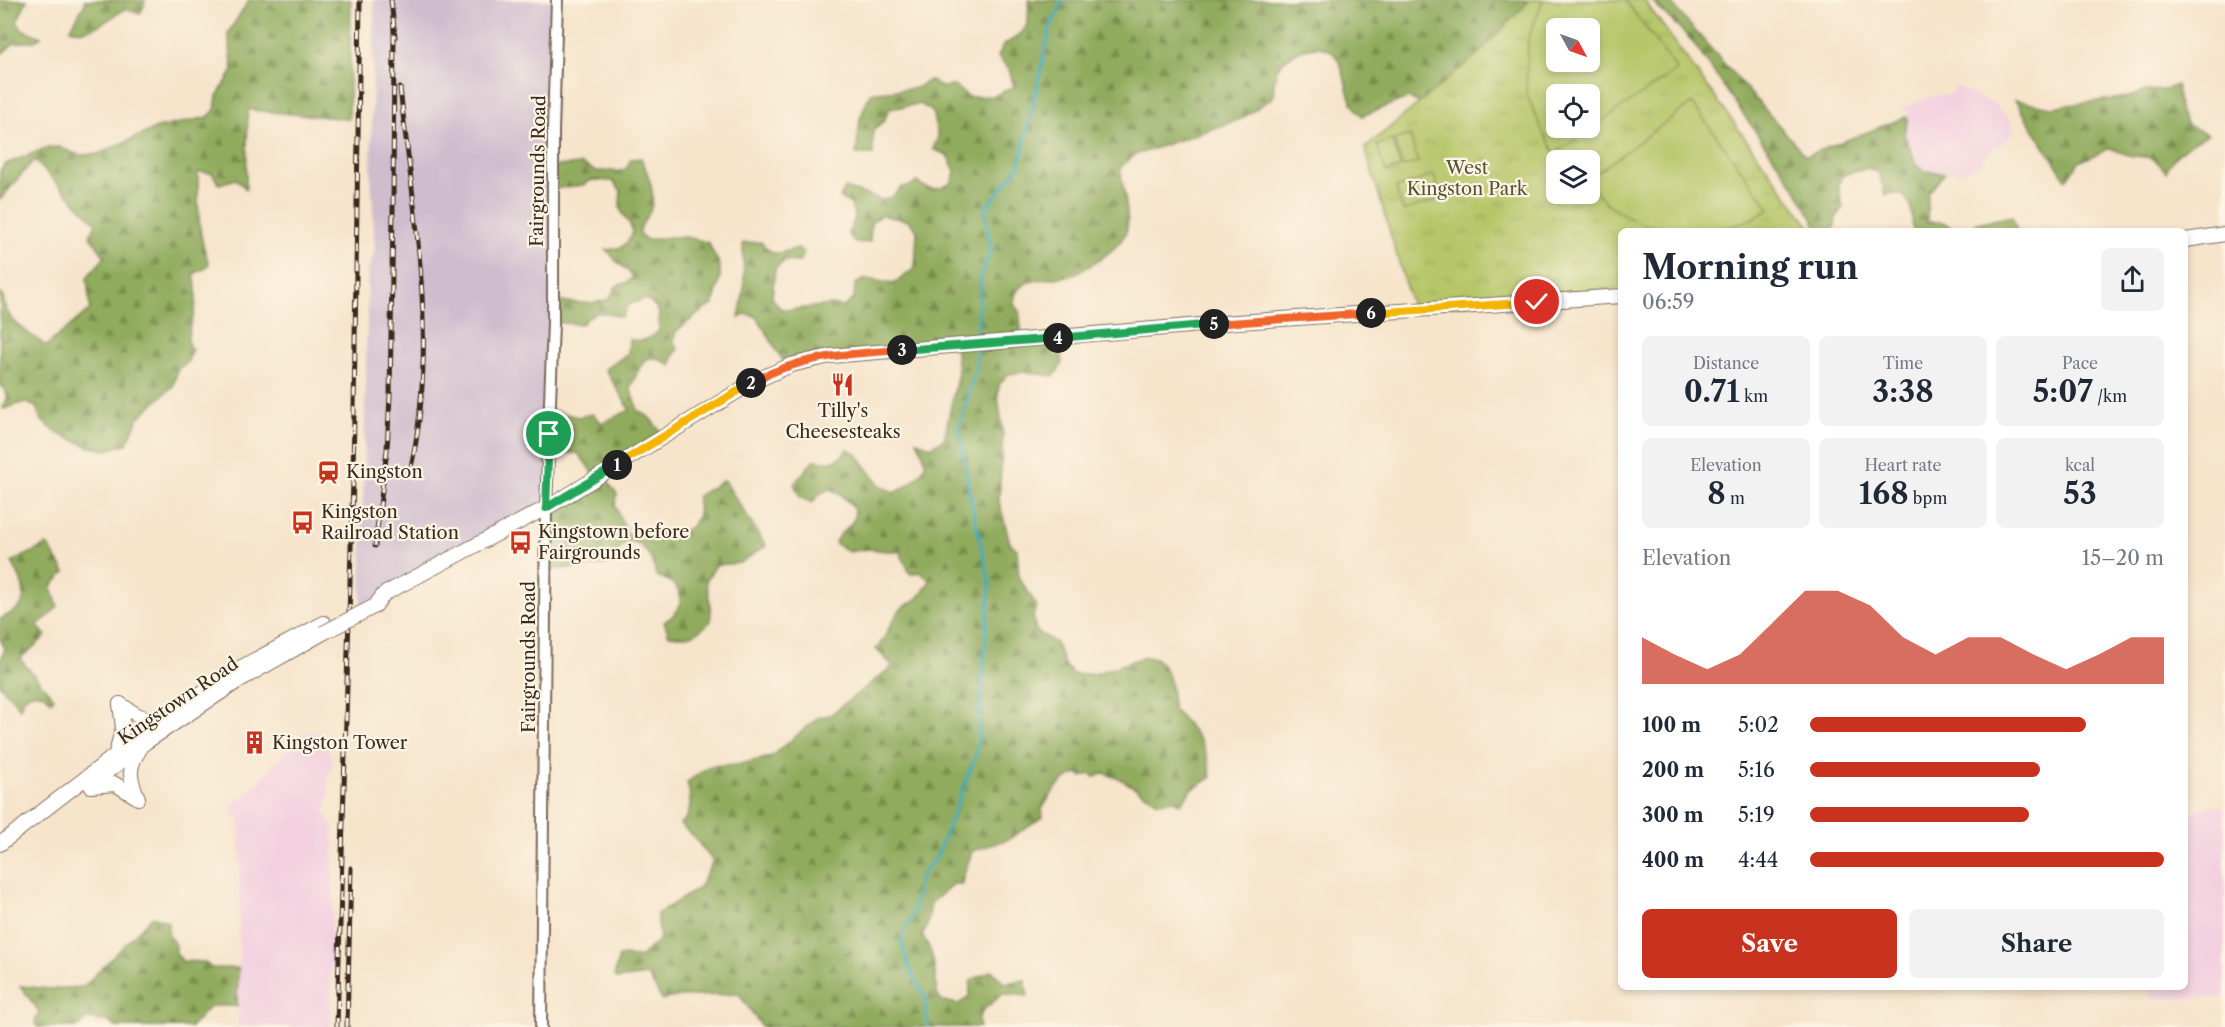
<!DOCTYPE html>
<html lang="en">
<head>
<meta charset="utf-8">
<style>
  body { margin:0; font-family:"Libre Caslon Text",serif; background:#f2f2f3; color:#1f2937; height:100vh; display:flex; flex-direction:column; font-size:22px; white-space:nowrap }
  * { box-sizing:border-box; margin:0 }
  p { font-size:20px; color:#747a83 }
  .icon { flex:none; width:33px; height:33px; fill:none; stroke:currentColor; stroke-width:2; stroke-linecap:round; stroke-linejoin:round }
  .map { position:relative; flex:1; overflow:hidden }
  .panel { position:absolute; left:1618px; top:228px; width:570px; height:762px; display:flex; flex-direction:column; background:#fff; border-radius:9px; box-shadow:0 3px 9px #0003 }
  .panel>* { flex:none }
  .needle { width:39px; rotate:130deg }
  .tools { position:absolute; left:1546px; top:18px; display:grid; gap:12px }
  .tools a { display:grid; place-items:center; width:54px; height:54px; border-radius:9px; background:#fff; box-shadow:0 3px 9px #0003; font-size:30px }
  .pin { position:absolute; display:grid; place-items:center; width:51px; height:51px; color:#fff; margin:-26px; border:3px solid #fff; border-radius:50%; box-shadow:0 2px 6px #0007 }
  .km { position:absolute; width:30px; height:30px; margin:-15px; border-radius:50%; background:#222; color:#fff; font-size:16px; line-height:30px; text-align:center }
  .round { display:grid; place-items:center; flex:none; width:63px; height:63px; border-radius:9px; background:#f2f2f3 }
  .head { display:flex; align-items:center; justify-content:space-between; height:102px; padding:0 24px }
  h1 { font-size:33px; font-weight:800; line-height:45px }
  .metrics { display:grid; grid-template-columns:repeat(3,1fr); gap:9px; height:102px; padding:6px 24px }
  .metrics div { display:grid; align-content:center; border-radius:9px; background:#f2f2f3; text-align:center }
  .metrics b { font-size:30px; font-weight:800 }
  .metrics small { font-size:16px; font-weight:400 }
  .metrics p { font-size:16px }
  .chart { height:168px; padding:12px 24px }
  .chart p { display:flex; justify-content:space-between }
  .chart svg { width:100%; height:108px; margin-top:6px; fill:#c8321e; opacity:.7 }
  .action { display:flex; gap:12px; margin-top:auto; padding:12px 24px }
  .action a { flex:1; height:69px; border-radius:9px; background:#c8321e; color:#fff; font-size:24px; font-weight:800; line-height:69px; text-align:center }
  .action a+a { background:#f2f2f3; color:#1f2937 }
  ul { padding:0 24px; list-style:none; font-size:20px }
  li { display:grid; grid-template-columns:96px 72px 1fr; align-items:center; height:45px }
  li i { height:15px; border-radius:8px; background:#c8321e }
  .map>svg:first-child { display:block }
  .built { fill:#f3cfdf }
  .industrial { fill:#cfbdce }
  .forest { fill:url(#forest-firs); stroke:#666a3e; stroke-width:1.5 }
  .park { fill:url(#park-tufts); stroke:#787844; stroke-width:1.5; fill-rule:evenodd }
  .pitch { fill:#b6c669; stroke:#787844; stroke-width:1.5; fill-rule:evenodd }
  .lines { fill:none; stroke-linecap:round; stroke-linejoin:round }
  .stream { stroke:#3dadb9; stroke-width:3 }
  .minor-casing { stroke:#7c6b5b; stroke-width:14 }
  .major-casing { stroke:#7c6b5b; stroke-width:16 }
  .minor { stroke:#fff; stroke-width:10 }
  .major { stroke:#fff; stroke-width:14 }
  .rail-casing { stroke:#3b2a1e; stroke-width:5 }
  .rail { stroke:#fcf5e5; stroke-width:3; stroke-dasharray:9; stroke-linecap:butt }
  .major-bridge-casing { stroke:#7c6b5b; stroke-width:16; stroke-linecap:butt }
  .major-bridge { stroke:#fff; stroke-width:14 }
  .split-1-casing { stroke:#fff; stroke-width:12 }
  .split-2-casing { stroke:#fff; stroke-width:12 }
  .split-3-casing { stroke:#fff; stroke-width:12 }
  .split-4-casing { stroke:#fff; stroke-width:12 }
  .split-5-casing { stroke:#fff; stroke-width:12 }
  .split-6-casing { stroke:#fff; stroke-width:12 }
  .split-7-casing { stroke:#fff; stroke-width:12 }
  .split-1 { stroke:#22a559; stroke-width:8 }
  .split-2 { stroke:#f5b400; stroke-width:8 }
  .split-3 { stroke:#f0652b; stroke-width:8 }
  .split-4 { stroke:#22a559; stroke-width:8 }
  .split-5 { stroke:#22a559; stroke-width:8 }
  .split-6 { stroke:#f0652b; stroke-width:8 }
  .split-7 { stroke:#f5b400; stroke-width:8 }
  .labels { text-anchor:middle; stroke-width:4.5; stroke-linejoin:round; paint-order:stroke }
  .park-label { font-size:18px; fill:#5a5131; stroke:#fcf5e5 }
  .street-label { font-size:18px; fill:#3b2a1e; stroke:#fcf5e5 }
  .poi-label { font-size:18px; fill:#3b2a1e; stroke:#fcf5e5; text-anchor:start }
</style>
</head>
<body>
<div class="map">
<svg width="2225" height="1027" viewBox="0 0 2225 1027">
  <defs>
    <pattern id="forest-firs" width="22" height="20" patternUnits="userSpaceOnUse" patternTransform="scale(1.5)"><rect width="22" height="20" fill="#90ab5d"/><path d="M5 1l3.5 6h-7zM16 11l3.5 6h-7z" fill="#778b4c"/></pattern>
    <pattern id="park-tufts" width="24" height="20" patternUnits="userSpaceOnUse" patternTransform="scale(1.5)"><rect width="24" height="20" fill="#b6c669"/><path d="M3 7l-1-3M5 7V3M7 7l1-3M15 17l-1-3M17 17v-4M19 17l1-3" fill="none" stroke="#9daa5b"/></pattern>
  </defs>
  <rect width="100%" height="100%" fill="#fcf5e5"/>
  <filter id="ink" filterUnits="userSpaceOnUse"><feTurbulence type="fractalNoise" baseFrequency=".0167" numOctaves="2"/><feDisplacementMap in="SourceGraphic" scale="12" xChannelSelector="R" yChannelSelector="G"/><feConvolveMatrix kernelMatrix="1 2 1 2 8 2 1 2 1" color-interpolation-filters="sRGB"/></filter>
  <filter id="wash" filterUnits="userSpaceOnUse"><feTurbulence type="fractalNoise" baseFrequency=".008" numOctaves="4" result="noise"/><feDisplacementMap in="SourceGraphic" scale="24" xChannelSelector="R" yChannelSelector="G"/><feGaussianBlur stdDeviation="1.35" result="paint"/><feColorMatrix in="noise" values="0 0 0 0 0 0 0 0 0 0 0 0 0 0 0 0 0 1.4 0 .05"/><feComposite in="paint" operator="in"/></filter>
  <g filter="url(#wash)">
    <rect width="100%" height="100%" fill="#f6e4cb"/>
    <!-- built -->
    <g class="built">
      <path d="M1954,86l40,18 14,13 6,13 -7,11 -16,9 -12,15 -17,7 -37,-1 -9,-7 -12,-30 4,-15 -2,-2 4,-4 -11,-4 29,-12 24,-3 3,-2z"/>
      <path d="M320,732l13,29 -5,20 1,16 -5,14 10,16 -4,200h-92l2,-191 -1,-14 -9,-17 19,-13 12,-11 40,-48z"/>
      <path d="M2214,805l11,3v189l-74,2v-12h35v-168l13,-11z"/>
    </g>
    <!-- industrial -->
    <path class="industrial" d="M374,0h184l-10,502 -187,105 7,-336 7,-21 -4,-76z"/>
    <!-- forest -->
    <g class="forest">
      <path d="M0,0h27l-10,22 5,7 19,8 -6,4 -21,2 -14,12z"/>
      <path d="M84,0h61l-1,6 -4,8 -15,-5c-16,10 -35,27 -55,20l16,-27z"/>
      <path d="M249,0h102l-2,119 -101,-9 -2,79 -10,-10 -17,5 -7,-11 -14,-1c0,30 -1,63 11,91l-3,5 -12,6c3,14 3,30 -1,44 -2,7 -6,14 -5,23 0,5 1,5 5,8l-5,12 -10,8 -5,17 -35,32 -11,26 -19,6 -18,-3 -33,-14 -16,-13 -5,-13 -11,-5 -22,7 -1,-2 6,-9 -3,-8 -5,-4v-93c6,6 3,11 7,18 7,14 26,25 39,35l44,-37 -3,-32 18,-20 -15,-21 6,-13 -62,-63 -34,40v-30l6,-6 40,-16 13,-1 20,8 19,-1 59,-26 51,-11 7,-7 2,-14 16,-25 -5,-38z"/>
      <path d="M1028,0h515l-111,107 -25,-9 -45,18c-4,-5 -9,-10 -11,-15 -8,-19 -7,-55 -35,-54 -10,1 -15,2 -22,7 -22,13 -19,20 -21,43l-32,22 -106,36 -15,13c2,14 11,52 6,64 -7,18 -41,39 -59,44 -21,5 -54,-1 -53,29l5,5 3,27h38l2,27 -8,12 -30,-4 -16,2 -9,11 -1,10 5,39 -4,67 11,42 7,6 2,29 18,28 -4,10 3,15 20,12 9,23 8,8h21l50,-17 12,1c17,16 15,29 17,51 24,25 34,33 38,69l-20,12 -10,14 -6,-4 -17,2 -34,-21 -20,-8 -9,4 -4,-3 -9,3 -5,-3c-17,5 -26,20 -35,35l1,8 -34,22 -37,12c-2,9 -10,25 -10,33h-8l-23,19 -4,24 -5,8c14,21 13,36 15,60l5,6 17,3 10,-8 2,-16 21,-9 12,12 21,-3 3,16 -25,-2 -20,16 -5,11 2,6h-218l-23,-33 -64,3 -14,3c-2,-8 -9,-16 -13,-25l-31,4 -3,-3 5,-20 21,1 20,-18 -3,-25 42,-26 14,-27 -21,-26 -12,-11c13,-8 11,-29 7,-42l23,-16 30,-2 31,-7 48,-40 11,-2 63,-49 -17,-17c9,-8 18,-35 26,-41 5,-4 12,-6 17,-11 4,-4 7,-11 11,-16l-10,-9 -10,2 -10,-22 -33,-3 -18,3 -14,-9c4,-12 12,-12 18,-22 8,-14 -13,-27 -23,-32l-9,4 -9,10 -12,-6 -6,-13 20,-24c15,3 26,2 33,-11l9,4 23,31 15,9c9,-4 31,-19 31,-29 1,-7 -5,-16 -8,-23l14,6 13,-8 14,-66 -3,-29 -172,17c-10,-15 -16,-31 -28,-45l-9,-2 -7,4 5,-29 -1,-46 18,-1c13,17 18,11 37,6l6,5 -5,9 -14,-1 -10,8 -3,29 8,10 7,2 44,-5 12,2 11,-8 1,-15 12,-5 26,5 22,-16 2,-37 -8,-10 -28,-6 -10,8 -1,19 -15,1 -7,-10 7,-14 -4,-15 -11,-6 5,-10 38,12 10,-4 9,-9 8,-1 7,-4c12,10 25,8 36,-1l2,-10 -8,-16 -14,-6 5,-12 -6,-26 -12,-7 -31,5 -5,12 -11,9v24h-17l4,-35 10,-26 46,-5 14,-8 11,7 13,-1 15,11 25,-1 20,-9 -5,-18 -11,-12 5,-12c24,-12 27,-18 25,-45z"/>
      <path d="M1651,0h17l138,156 100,-39 2,2 -4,15 12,30 9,7 20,2 -17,20 -1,29h16l15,9h-45l-2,-26 -8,-10 -11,-2 -7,2 -6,-22 -11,-5 -25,7 -5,11 5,22 -7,10 -2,13h-15l-25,-45 -103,-146z"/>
      <path d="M2177,85l2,23 8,17 21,9c-17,9 -35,19 -42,38 -11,-15 -15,-15 -33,-16 -7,0 -16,-6 -23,-8l-31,14 -13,18 -51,-80 37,7 77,-10 17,-6 17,-1z"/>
      <path d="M641,158c7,16 17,38 8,55 -5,9 -9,11 -9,21l7,6c27,-4 36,-6 62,3 2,8 5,11 9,18 6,13 -2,31 -5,44 -15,6 -24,18 -37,26l-2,10 4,8 -5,8 -2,9c-28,-19 -29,-1 -41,22l8,22 11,7 12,15 -59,42 15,20 -2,11 12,29 13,7c6,-3 15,-10 22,-10 5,-1 9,2 14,2 19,-3 27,-19 20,-36l28,-17 42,66 -26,17 -24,2 -10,16 4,21 1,19c-16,15 -20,17 -42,14l-5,-13c26,-15 20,-39 -8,-46 -4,-30 -32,-54 -43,-12l-65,6 1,-64 47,-29 -18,-24 -27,1 1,-43 26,6 15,-3 9,9 28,-13 -25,-41 23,-15 1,-15c13,4 20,0 30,-8 0,-18 3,-23 -14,-32l-17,6 -6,12c-19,-4 -27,-10 -40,7l-24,-1 -3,-21c21,-1 33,5 54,-3l7,-13 12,-4 5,-5c-7,-12 -8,-7 -16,-15 -5,-4 -5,-9 -11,-12 17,-2 19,-3 27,-18 -7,-22 -16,-12 -12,-41l-8,-10 -21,-1 -9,5 -28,4v-23l27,-2 13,7h25l6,-2 5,-10z"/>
      <path d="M2012,216l5,15h-56l9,-1 7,-7z"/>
      <path d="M46,545l2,1 17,26 -14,15 7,19 -9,10 -12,9 9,11 -26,23 34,39 -3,3c-12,-13 -26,-11 -31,7l-20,-23v-25l5,-11 -5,-10v-20c6,-4 18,-8 21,-14 8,-13 -3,-31 -9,-43z"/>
      <path d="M153,916l15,6c-1,10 1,16 8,23v8l6,8 23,1 6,6h27l-1,38h-27l-19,21h-75l-9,-6 -21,-2 -7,8h-42l-2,-6 4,-10 -19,-25 29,3 34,-2z"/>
    </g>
    <!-- park -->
    <path class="park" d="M1530,0h114l169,231h-191l-1,57 -208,22 -48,-162 113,-94zM1557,28h33v34h-33zM1557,94h33v34h-33zM1557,160h33v34h-33z"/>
    <!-- pitch -->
    <g class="pitch">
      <path d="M1543,0h82l52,70 -122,83 -13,-23 -16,-37 2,-53zM1557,28h33v34h-33zM1557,94h33v34h-33z"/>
      <path d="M1692,103l78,106c-58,36 -135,31 -180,-23v-8z"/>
      <path d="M1410,135l8,27 -15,5 -9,-27z"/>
      <path d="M1392,140l9,27 -15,5 -9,-27z"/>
      <path d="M1434,175l7,23 -38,13 -7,-23z"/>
    </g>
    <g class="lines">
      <!-- stream -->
      <g class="stream">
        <path d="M977,340l4,-66 10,-24 -6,-41 34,-42 31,-139 13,-28"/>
        <path d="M928,1027l-3,-30 -16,-29 -8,-29 13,-29 6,-34 16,-18 41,-106 13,-167 -19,-84 -12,-74 17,-59 1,-21"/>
      </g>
    </g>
  </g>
  <g filter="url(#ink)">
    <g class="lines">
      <defs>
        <path id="minor" d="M541,1027l5,-519 7,-185v-192l4,-131"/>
        <g id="major">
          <path d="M2186,240l39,-6"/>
          <path d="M384,594l171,-91 198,-121 38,-17 39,-9 407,-34 385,-26"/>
          <path d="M120,704c16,11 21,15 41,16"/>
          <path d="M116,753l7,-26 -3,-23"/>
          <path d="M98,779l48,-37 92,-61 85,-48"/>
          <path d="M91,786l24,-2 22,13"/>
          <path d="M138,798c-8,-18 -11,-31 1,-47"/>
          <path d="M0,844l161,-124 77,-51 86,-46"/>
        </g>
      </defs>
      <!-- minor casing -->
      <use href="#minor" class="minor-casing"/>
      <!-- major casing -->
      <use href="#major" class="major-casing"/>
      <!-- minor -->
      <use href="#minor" class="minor"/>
      <!-- major -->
      <use href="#major" class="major"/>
      <defs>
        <g id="rail">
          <path d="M391,0l4,37"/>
          <path d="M400,88c14,127 39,258 10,384"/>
          <path d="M375,546l12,-96 3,-54 3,-184 1,-184"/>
          <path d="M337,1027l16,-548 7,-479"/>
          <path d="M347,1027l4,-159"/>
        </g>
      </defs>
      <!-- rail casing -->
      <use href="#rail" class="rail-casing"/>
      <!-- rail -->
      <use href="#rail" class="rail"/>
      <defs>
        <path id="major-bridge" d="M323,633l52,-27 9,-12"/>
      </defs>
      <!-- major-bridge casing -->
      <use href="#major-bridge" class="major-bridge-casing"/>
      <!-- major-bridge -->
      <use href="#major-bridge" class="major-bridge"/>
    </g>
  </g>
  <g class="lines" filter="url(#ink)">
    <defs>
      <path id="split-1" d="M549,434l-3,74 71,-43"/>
      <path id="split-2" d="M617,465l134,-82"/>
      <path id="split-3" d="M751,383c49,-28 96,-29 151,-33"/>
      <path id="split-4" d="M902,350l156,-12"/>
      <path id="split-5" d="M1058,338l156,-14"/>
      <path id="split-6" d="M1214,324l157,-11"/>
      <path id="split-7" d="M1371,313l166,-11"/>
    </defs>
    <!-- split-1 casing -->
    <use href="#split-1" class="split-1-casing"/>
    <!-- split-2 casing -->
    <use href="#split-2" class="split-2-casing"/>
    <!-- split-3 casing -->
    <use href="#split-3" class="split-3-casing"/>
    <!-- split-4 casing -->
    <use href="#split-4" class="split-4-casing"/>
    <!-- split-5 casing -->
    <use href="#split-5" class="split-5-casing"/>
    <!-- split-6 casing -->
    <use href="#split-6" class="split-6-casing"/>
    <!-- split-7 casing -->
    <use href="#split-7" class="split-7-casing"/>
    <!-- split-1 -->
    <use href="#split-1" class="split-1"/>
    <!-- split-2 -->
    <use href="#split-2" class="split-2"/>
    <!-- split-3 -->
    <use href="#split-3" class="split-3"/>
    <!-- split-4 -->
    <use href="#split-4" class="split-4"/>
    <!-- split-5 -->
    <use href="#split-5" class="split-5"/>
    <!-- split-6 -->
    <use href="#split-6" class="split-6"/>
    <!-- split-7 -->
    <use href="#split-7" class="split-7"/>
  </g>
  <!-- icons -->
  <defs>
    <symbol id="restaurant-bare" viewBox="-9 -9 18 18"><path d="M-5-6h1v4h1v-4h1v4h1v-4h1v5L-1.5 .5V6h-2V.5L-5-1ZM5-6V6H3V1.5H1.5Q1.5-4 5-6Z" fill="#c8321e" stroke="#fcf5e5" stroke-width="2.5" paint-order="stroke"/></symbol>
    <symbol id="station-bare" viewBox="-9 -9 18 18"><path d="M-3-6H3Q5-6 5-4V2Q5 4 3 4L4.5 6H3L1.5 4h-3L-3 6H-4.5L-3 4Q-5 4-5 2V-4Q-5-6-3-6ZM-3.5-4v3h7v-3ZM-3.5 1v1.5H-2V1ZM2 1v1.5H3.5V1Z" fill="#c8321e" stroke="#fcf5e5" stroke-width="2.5" paint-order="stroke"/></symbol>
    <symbol id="bus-bare" viewBox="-9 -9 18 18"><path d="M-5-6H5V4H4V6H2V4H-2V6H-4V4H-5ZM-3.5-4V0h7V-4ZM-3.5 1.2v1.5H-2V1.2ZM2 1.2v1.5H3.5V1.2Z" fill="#c8321e" stroke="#fcf5e5" stroke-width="2.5" paint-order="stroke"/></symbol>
    <symbol id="building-bare" viewBox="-9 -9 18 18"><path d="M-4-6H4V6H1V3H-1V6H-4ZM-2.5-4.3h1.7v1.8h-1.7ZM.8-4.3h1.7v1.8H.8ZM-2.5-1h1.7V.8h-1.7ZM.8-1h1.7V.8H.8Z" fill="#c8321e" stroke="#fcf5e5" stroke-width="2.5" paint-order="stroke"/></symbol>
  </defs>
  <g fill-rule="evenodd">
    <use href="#restaurant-bare" x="826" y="368" width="33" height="33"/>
    <use href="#station-bare" x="312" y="456" width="33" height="33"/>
    <use href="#bus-bare" x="286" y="506" width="33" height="33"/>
    <use href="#bus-bare" x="504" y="526" width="33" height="33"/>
    <use href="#building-bare" x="238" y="726" width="33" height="33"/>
  </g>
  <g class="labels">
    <!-- park labels -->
    <g class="park-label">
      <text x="1467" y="174">West<tspan x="1467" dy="21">Kingston Park</tspan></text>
    </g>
    <!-- street labels -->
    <g class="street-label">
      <text transform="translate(538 171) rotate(-89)" y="6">Fairgrounds Road</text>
      <text transform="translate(529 657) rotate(-90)" y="6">Fairgrounds Road</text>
      <text transform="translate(178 701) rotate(-34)" y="6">Kingstown Road</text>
    </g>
    <!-- poi labels -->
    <g class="poi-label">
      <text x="843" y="417" text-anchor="middle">Tilly's<tspan x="843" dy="21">Cheesesteaks</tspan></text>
      <text x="346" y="478">Kingston</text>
      <text x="321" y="518">Kingston<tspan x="321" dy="21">Railroad Station</tspan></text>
      <text x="538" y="538">Kingstown before<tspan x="538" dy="21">Fairgrounds</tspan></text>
      <text x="272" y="749">Kingston Tower</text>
    </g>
  </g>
</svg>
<div class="tools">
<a><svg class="needle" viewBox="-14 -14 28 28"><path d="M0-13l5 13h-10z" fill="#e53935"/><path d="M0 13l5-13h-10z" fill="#747a83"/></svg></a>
<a><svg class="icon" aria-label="locate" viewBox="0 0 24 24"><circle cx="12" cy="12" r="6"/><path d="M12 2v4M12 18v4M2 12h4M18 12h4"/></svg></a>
<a><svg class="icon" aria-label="layers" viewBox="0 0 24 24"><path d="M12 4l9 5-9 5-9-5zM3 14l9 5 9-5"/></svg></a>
</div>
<div class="pin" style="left:549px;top:434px;background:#1e9e55"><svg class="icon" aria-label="arrive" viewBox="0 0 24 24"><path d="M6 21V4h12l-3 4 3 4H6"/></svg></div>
<div class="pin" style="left:1537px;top:302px;background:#d93025"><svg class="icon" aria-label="check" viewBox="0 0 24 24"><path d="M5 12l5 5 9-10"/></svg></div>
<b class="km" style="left:617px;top:465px">1</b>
<b class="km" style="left:751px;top:383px">2</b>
<b class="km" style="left:902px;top:350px">3</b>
<b class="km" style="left:1058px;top:338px">4</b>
<b class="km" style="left:1214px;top:324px">5</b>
<b class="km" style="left:1371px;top:313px">6</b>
<section class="panel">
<div class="head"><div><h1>Morning run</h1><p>06:59</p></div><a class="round"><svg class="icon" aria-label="share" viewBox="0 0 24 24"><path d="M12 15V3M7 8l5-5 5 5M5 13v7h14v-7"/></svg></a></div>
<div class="metrics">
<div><p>Distance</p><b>0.71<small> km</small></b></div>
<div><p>Time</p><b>3:38</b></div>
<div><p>Pace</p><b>5:07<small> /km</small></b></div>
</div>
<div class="metrics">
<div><p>Elevation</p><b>8<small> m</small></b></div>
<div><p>Heart rate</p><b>168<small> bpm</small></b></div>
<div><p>kcal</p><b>53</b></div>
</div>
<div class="chart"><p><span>Elevation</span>15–20 m</p>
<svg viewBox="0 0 160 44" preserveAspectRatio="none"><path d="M0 44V25L10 32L20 38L30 32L40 19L50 6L60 6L70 12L80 25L90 32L100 25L110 25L120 32L130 38L140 32L150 25L160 25V44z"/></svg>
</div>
<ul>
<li><b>100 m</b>5:02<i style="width:78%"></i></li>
<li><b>200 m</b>5:16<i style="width:65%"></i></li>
<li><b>300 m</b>5:19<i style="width:62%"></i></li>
<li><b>400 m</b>4:44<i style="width:100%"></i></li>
</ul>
<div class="action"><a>Save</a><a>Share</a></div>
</section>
</div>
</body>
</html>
